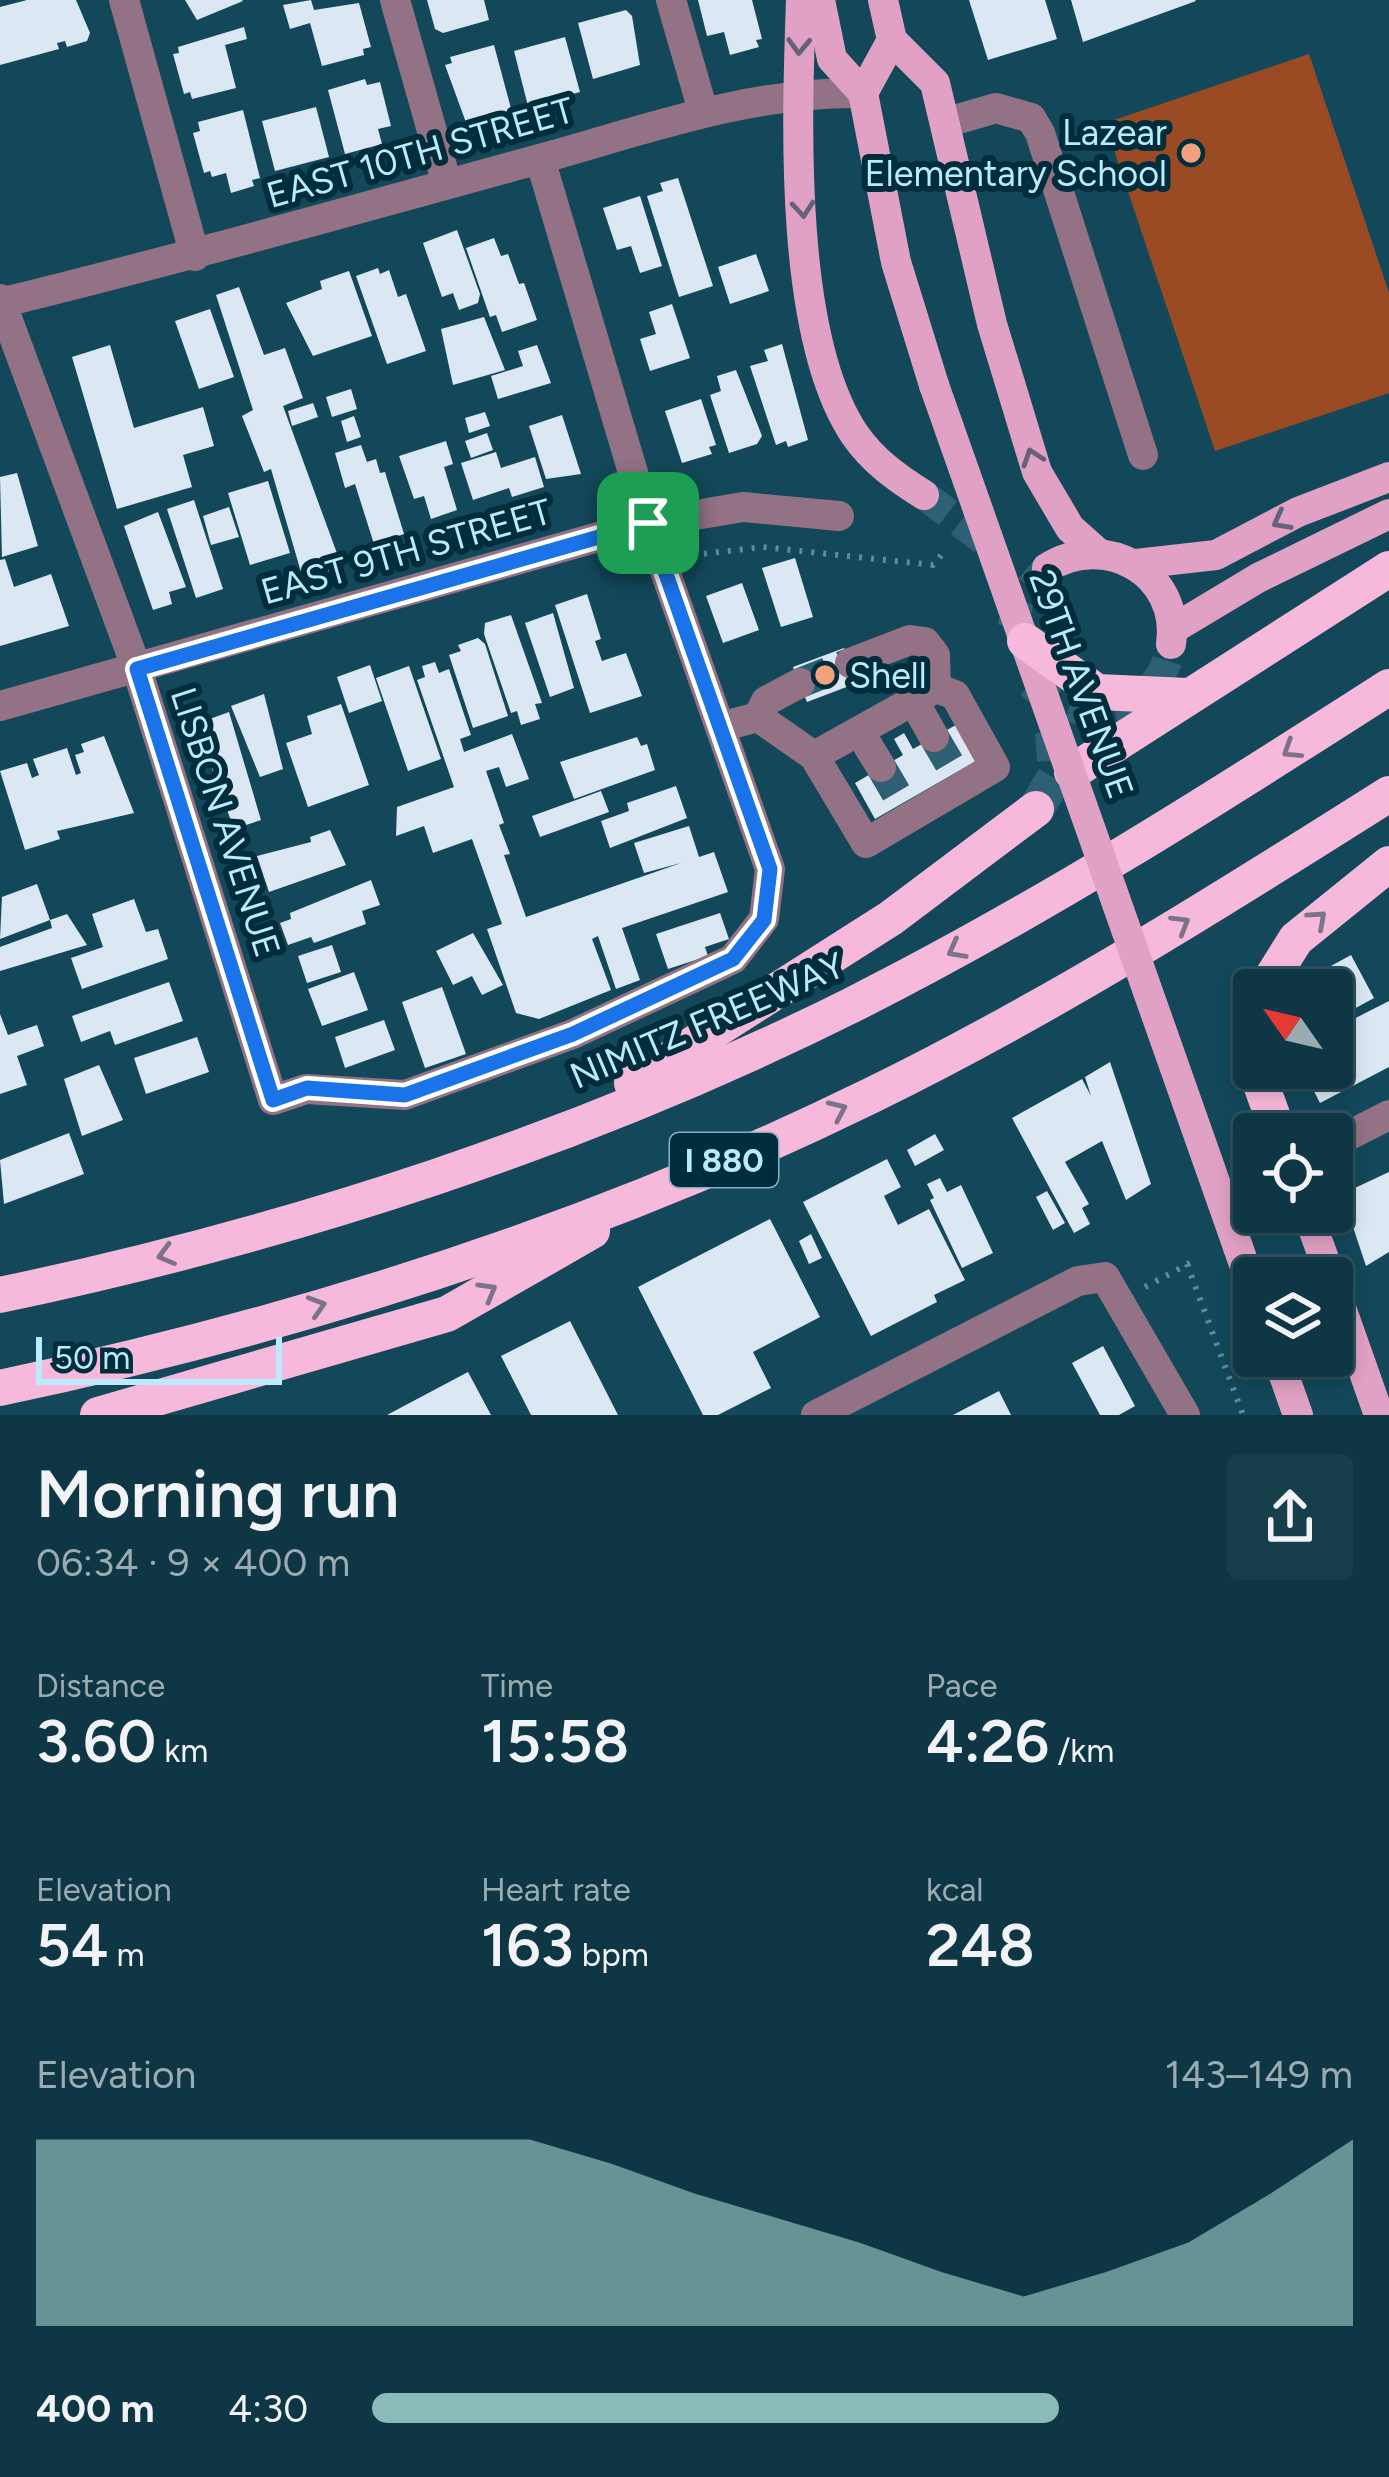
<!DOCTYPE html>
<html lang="en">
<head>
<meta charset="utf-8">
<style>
  body { margin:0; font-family:Figtree,sans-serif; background:#173e4b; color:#f1f3f6; height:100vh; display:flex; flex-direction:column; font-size:45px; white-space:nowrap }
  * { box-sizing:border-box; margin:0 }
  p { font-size:39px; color:#9babb2 }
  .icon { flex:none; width:66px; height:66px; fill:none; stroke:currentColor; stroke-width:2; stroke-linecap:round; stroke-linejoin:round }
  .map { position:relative; height:1415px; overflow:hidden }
  .side { display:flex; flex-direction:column; background:#0e3644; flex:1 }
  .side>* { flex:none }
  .needle { width:78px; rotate:304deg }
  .buttons { position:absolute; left:1233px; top:969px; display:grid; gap:24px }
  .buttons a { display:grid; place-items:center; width:120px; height:120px; border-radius:12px; background:#0e3644; box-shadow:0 6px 18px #0003,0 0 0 3px #2e505d; font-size:60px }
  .scale { position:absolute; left:36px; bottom:30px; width:246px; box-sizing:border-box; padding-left:12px; border:6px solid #bce9fb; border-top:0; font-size:33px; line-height:42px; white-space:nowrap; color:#bce9fb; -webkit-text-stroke:9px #002d3b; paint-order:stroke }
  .pin { position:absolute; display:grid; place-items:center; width:102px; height:102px; color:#fff; margin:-51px; border-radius:24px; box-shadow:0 6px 18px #0006 }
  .round { display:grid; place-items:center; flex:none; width:126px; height:126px; border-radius:12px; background:#173e4b }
  .summary { display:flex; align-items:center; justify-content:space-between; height:204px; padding:0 36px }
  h1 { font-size:66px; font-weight:600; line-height:90px }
  .metrics { display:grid; grid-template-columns:repeat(3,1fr); gap:18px; height:204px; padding:12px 36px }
  .metrics div { display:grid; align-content:center }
  .metrics b { font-size:60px; font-weight:600 }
  .metrics small { font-size:33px; font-weight:400 }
  .metrics p { font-size:33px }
  .chart { height:336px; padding:24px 36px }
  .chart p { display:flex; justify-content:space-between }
  .chart svg { width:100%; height:216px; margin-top:12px; fill:#8bbbb9; opacity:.7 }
  ul { padding:0 36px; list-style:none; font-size:39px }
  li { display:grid; grid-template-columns:192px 144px 1fr; align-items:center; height:90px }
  li i { height:30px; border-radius:15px; background:#8bbbb9 }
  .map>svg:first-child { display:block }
  .green { fill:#9b4b24 }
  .building { fill:#dbe8f3 }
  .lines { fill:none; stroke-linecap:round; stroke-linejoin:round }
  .minor-tunnel { stroke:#2c6072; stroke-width:30; stroke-dasharray:30 15; stroke-linecap:butt }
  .major-tunnel { stroke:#2c6072; stroke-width:30; stroke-dasharray:30 15; stroke-linecap:butt }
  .highway-tunnel { stroke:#2c6072; stroke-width:36; stroke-dasharray:36 18; stroke-linecap:butt }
  .path { stroke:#5b8d9f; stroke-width:6; stroke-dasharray:3 9; stroke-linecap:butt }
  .minor { stroke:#927284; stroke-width:30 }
  .major { stroke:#e1a1c4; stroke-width:30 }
  .highway { stroke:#f7b9db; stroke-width:36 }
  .major-bridge { stroke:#e1a1c4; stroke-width:30 }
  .highway-bridge { stroke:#f7b9db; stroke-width:36 }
  .oneway { stroke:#656179 }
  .oneway2 { stroke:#7c738b }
  .route-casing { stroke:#fff; stroke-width:24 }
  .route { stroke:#1a73e8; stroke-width:15 }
  .poi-dot { fill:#f1a17d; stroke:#002d3b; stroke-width:4.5 }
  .labels { text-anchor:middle; stroke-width:12; stroke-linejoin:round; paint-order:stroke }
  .shield { fill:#002d3b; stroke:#84b1c1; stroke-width:3 }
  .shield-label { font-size:33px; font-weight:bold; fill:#bce9fb }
  .poi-label { font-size:36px; fill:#bce9fb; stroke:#002d3b; text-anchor:end }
  .street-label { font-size:36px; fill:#bce9fb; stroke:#002d3b }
</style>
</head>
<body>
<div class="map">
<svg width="1389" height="1415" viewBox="0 0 1389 1415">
  <rect width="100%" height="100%" fill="#12485a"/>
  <!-- green -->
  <path class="green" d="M1309,54l80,239v100l-174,58 -110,-328z"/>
  <!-- building -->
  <g class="building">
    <path d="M27,0h49l14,33 -3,8 -20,6 -2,-6 -8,2 2,6 -59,16v-58z"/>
    <path d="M185,0h57l1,1 -46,19z"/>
    <path d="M311,0l3,10 45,-7 12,44 -8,2 1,6 -42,11 -12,-43 -20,6 -7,-24z"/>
    <path d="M427,0h57l5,20 -46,13 -8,-4z"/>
    <path d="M698,0h54l10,39 -6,1 3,7 -29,8 -6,-23 -17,4z"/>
    <path d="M969,0h76l12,39 -69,21z"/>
    <path d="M1071,0h124l1,1 -113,41z"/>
    <path d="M626,10l6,6 8,49 -47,14 -15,-56z"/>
    <path d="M244,27l3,12 -22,6 11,43 -44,11 -2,-7 -6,2 -11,-40 6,-1 -1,-6z"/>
    <path d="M565,37l15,55 -52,14 -14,-55z"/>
    <path d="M494,45l19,71 -45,12 -23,-63 7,-2 -2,-6z"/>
    <path d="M365,79l2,6 13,-3 11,44 -13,3 4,15 -37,10 -17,-64z"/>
    <path d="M316,107l13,50 -54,14 -13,-50z"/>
    <path d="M243,110l17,68 -8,2 2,6 -23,7 -5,-20 -14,4 -2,-6 -6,2 -11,-40 7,-2 -2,-9z"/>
    <path d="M678,178l35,108 -34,11 -32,-101 16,-5 -3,-8z"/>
    <path d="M640,196l22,70 -22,7 -9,-27 -14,4 -14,-42z"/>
    <path d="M457,230l23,64 -2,9 -19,7 -6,-17 -11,4 -19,-54z"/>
    <path d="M494,238l7,18 7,-2 11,30 5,-1 13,37 -35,12 -6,-17 -6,2 -24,-69z"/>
    <path d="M756,254l13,37 -39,13 -12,-37z"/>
    <path d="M378,268l2,6 9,-4 9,27 8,-3 20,57 -39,13 -31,-88z"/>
    <path d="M349,271l23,65 -59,20 -27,-53 36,-14 -2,-8z"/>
    <path d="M239,287l25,68 21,-7 18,50 -20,8 59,161 -39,12 -32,-110 -7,3 -22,-56 11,-6 -37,-115z"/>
    <path d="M672,304l18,54 -40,13 -10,-32 16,-5 -7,-22z"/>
    <path d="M210,309l24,68 -35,12 -24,-68z"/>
    <path d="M484,317l21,53 -52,15 -12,-56z"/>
    <path d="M782,344l26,96 -20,7 -2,-6 -10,4 -26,-79 18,-5 -4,-11z"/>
    <path d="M110,345l24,83 69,-21 11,39 -31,9 9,32 -75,22 -45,-152z"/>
    <path d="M537,345l14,38 -53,16 -7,-23 32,-10 -5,-15z"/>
    <path d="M736,370l26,66 -5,8 -28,9 -19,-58 11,-4 -4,-15z"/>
    <path d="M351,389l6,20 -25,8 -6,-20z"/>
    <path d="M701,399l15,46 -7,2 3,7 -30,9 -17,-52z"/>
    <path d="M313,403l5,14 -26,9 -4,-15z"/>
    <path d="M485,412l5,14 -21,7 -4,-15z"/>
    <path d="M562,415l19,59 -35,5 -17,-53z"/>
    <path d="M354,416l7,21 -14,5 -6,-21z"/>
    <path d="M487,433l6,17 -22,8 -6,-17z"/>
    <path d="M446,441l7,23 -9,3 13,43 -26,9 -7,-23 -10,3 -15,-43z"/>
    <path d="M361,445l6,17 9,-3 4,14 5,-1 19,62 -30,10 -19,-60 -10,4 -10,-35z"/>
    <path d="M496,452l5,16 34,-11 9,30 -32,10 -3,-9 -36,12 -12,-37z"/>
    <path d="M17,473l21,73 -36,11 -2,-80z"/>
    <path d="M268,481l22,72 -40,12 -22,-72z"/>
    <path d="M194,500l29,89 -27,9 -29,-89z"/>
    <path d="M229,507l10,30 -28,8 -8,-29z"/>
    <path d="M158,512l28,75 -17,5 3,12 -19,6 -29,-84z"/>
    <path d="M795,558l18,59 -32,10 -19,-59z"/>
    <path d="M5,559l9,28 37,-13 18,52 -69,20v-86z"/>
    <path d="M742,583l17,47 -36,13 -17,-47z"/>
    <path d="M587,594l14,45 -6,2 7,20 24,-8 16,43 -52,17 -35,-108z"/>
    <path d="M553,613l21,75 -24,9 -25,-74z"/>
    <path d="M511,615l31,88 -7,1 5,15 -19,6 -4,-14 -6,2 -27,-79 1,-11z"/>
    <path d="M478,638l7,6 23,72 -35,12 -24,-73 12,-4 -3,-6z"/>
    <path d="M844,648l13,35 -50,19 -14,-35z"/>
    <path d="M435,662l4,11 10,-4 22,66 -11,4 4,13 48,-18 17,45 -23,8 -7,-20 -13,4 18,52 -5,2 11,29 -6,1 22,62 155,-54 -37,10 -10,-30 55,-17 10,31 15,-5 14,40 -106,36 18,52 -24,9 -18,-53 -6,3 19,51 -72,29 -23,-6 -29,-84 15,-5 -30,-85 -39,14 -9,-27 -28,10 1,-29 57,-20 -37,-107 8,-3 -3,-11z"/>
    <path d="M370,665l12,36 -33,12 -12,-36z"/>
    <path d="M409,666l32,93 -33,12 -32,-93z"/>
    <path d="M264,694l19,75 -23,8 -29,-71z"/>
    <path d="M341,704l28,81 -61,22 -22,-64 26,-9 -5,-18z"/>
    <path d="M229,712l32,108 -27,9 -38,-105z"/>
    <path d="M963,721l20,36 -108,62 -20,-36 48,-28 -9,-16 10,-6 9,16z"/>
    <path d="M104,736l30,77 -77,18 3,8 -35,11 -25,-79 27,-8 5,15 7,-3 -6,-16 34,-11 9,27 5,-2 -6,-18 9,-3 -3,-8z"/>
    <path d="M637,737l4,9 6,-2 8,26 -81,29 -14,-37z"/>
    <path d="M676,786l11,32 -77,30 -9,-27 28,-10 -2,-8z"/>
    <path d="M601,791l8,21 -69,25 -8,-21z"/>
    <path d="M330,830l16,35 -77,27 -12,-36 54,-14 -1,-5z"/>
    <path d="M371,880l9,25 -18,6 4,13 -52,19 -3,-6 -23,8 -8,-22 11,-4 -1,-6z"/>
    <path d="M37,884l13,36 -50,19 2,-42z"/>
    <path d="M134,899l12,33 12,-3 10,30 -86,30 -11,-31 32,-11 -11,-33z"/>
    <path d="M720,913l9,26 -24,8 3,9 -40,13 -12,-35z"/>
    <path d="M67,914l20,31 -87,26v-24l52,-19 -2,-8z"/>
    <path d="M473,933l30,52 -21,10 -10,-19 -19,9 -17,-34z"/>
    <path d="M332,945l9,27 -34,11 -9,-27z"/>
    <path d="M1351,955l23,43 -42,23v-31h-31l-3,-6z"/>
    <path d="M354,972l14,38 -46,16 -14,-37z"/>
    <path d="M169,982l14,39 -68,24 -5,-14 -29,11 -9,-26z"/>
    <path d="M442,987l24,67 -41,14 -23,-66z"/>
    <path d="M1389,1001v66l-69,36 -18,-35h30v-38z"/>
    <path d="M0,1014l8,21 29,-10 7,21 -27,10 10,29 -27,9z"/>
    <path d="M384,1020l11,30 -50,18 -10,-31z"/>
    <path d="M197,1037l12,35 -63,22 -12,-36z"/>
    <path d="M1110,1062l41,122 -25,16 -24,-59 -37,21 24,42 -7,4 8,16 -16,9 -62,-115 70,-39 9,17 -6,-19z"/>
    <path d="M99,1065l24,55 -41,16 -18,-57z"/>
    <path d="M69,1133l15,41 -80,30 -4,-44z"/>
    <path d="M935,1134l9,16 -29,16 -8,-16z"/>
    <path d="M887,1159l14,28 -17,9 14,29 31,-16 36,71 -31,15 3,7 -66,34 -68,-134z"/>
    <path d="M1389,1172v80l-23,14 -24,-72z"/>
    <path d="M940,1178l7,14 14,-7 32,68 -31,15 -32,-68 4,-2 -7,-14z"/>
    <path d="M1047,1191l18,32 -12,7 -17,-33z"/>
    <path d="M770,1219l50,98 -67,35 18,36 -53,27h-15l-65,-128z"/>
    <path d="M811,1234l11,24 -13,6 -10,-23z"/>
    <path d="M570,1321l48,94h-87l-30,-59z"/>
    <path d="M1103,1346l32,60 -16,9h-19l-28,-52z"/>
    <path d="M468,1372l23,43h-104l15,-8z"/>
    <path d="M999,1391l12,24h-58l19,-10z"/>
  </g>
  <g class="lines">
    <!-- minor-tunnel -->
    <g class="minor-tunnel">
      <path d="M800,683l50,-20"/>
      <path d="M934,737l21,36"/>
      <path d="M881,767l21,36"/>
    </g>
    <!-- major-tunnel -->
    <g class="major-tunnel">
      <path d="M924,495l71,54"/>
      <path d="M1012,628l7,-27 28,-33"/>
      <path d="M1031,684c46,46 130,32 140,-40"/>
    </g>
    <!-- highway-tunnel -->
    <path class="highway-tunnel" d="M1036,809l20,-34 -3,-43"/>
    <!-- path -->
    <g class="path">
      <path d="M692,555l71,-8 170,18 11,-13"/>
      <path d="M1266,1221l13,-7"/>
      <path d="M1187,1264l56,151"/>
      <path d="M1145,1287l47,-25"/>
    </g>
    <!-- minor -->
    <g class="minor">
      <path d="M124,0l71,256"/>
      <path d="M395,0l52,184"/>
      <path d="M671,0l32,111"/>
      <path d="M948,122l48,-14 35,10 9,15 103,322"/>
      <path d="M0,299l137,370 136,431 33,-11 99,6 168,-61 160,-75 31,-40 6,-50 -122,-346 -108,-364"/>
      <path d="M0,303c180,-44 357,-94 536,-143 109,-30 213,-69 327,-67"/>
      <path d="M850,663l60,-23 15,2 10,13 1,33"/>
      <path d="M913,700l21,37"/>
      <path d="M0,706l648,-183 95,-16 96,9"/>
      <path d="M758,717l8,-16 34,-18"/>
      <path d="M720,727l38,-10 56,39 122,-68 19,7 40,72 -129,76 -52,-87"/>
      <path d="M859,731l22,36"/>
      <path d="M1332,1144l57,-29"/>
      <path d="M816,1415l262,-134 27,-4 80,138"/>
    </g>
    <!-- major -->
    <g class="major">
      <path d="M801,0c-4,117 -13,336 54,435 18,26 42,43 69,60"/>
      <path d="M820,0l12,59 31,34 33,169 38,123"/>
      <path d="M892,40l43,43 57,241 45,148 33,56 27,24"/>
      <path d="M863,93l29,-53 -9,-40"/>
      <path d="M1136,564l80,-9 82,-43 91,-35"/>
      <path d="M1047,568c58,-37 134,5 124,76"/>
      <path d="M1173,629l85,-51 131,-64"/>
      <path d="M1307,1212l24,66"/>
      <path d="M1238,1247l16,46"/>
      <path d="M1332,1282l47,133"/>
      <path d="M1277,1356l21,59"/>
    </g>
    <!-- highway -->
    <g class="highway">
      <path d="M1072,772l317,-203"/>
      <path d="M1264,990l32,-51 93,-75"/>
      <path d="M1254,1013v32"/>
      <path d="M1255,1068l24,66"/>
      <path d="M632,1083l259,-165 145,-109"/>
      <path d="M0,1295c291,-61 583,-156 850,-289 187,-94 363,-206 539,-319"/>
      <path d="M0,1388c297,-63 597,-158 870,-292 180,-88 350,-195 519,-302"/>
      <path d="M98,1415l349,-101 145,-83"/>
    </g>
    <!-- major-bridge -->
    <path class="major-bridge" d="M934,385l304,862"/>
    <!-- highway-bridge -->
    <path class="highway-bridge" d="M1025,641l72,51 91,4"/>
  </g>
  <!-- one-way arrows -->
  <defs><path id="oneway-chevron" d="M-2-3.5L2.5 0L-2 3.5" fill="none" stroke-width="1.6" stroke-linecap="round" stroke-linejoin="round" transform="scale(3)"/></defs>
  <g class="oneway">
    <use href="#oneway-chevron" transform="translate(799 46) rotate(92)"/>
    <use href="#oneway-chevron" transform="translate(803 209) rotate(85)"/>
    <use href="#oneway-chevron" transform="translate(1032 457) rotate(-109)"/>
    <use href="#oneway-chevron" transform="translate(1281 521) rotate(152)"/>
  </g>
  <g class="oneway2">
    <use href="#oneway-chevron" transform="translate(1291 750) rotate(147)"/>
    <use href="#oneway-chevron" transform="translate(1318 919) rotate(-42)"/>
    <use href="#oneway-chevron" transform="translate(1181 924) rotate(-31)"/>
    <use href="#oneway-chevron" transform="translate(956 950) rotate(152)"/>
    <use href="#oneway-chevron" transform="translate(838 1110) rotate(-24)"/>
    <use href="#oneway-chevron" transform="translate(166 1255) rotate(165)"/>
    <use href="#oneway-chevron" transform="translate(488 1291) rotate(-30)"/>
    <use href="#oneway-chevron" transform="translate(317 1306) rotate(-17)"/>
  </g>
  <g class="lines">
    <defs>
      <path id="route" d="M648,523l122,346 -6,51 -31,39 -160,75 -168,61 -98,-7 -34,12 -136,-431z"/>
    </defs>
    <!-- route casing -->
    <use href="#route" class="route-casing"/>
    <!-- route -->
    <use href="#route" class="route"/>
  </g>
  <!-- markers -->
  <g class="poi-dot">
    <circle cx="1191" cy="153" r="12"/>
    <circle cx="825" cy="675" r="12"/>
  </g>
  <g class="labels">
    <!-- shield labels -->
    <rect class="shield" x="670" y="1133" width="108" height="54" rx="9"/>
    <g class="shield-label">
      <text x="724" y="1172">I 880</text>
    </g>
    <!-- poi labels -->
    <g class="poi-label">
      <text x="1167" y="145">Lazear<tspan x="1167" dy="41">Elementary School</tspan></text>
      <text x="849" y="688" text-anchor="start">Shell</text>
    </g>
    <!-- street labels -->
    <g class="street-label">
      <text transform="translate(420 152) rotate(-16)" y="13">EAST 10TH STREET</text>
      <text transform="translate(406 551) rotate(-16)" y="13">EAST 9TH STREET</text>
      <text transform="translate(1082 684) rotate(70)" y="13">29TH AVENUE</text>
      <text transform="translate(226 822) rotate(72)" y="13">LISBON AVENUE</text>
      <text transform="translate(707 1020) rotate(-23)" y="13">NIMITZ FREEWAY</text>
    </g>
  </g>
</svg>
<div class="buttons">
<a><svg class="needle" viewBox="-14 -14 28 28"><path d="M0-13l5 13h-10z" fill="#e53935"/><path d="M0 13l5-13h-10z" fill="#9babb2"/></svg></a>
<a><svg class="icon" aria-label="locate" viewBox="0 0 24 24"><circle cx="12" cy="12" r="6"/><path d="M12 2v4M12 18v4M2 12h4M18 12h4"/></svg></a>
<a><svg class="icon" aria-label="layers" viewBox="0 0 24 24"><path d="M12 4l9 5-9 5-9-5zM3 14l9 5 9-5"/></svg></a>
</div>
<div class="scale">50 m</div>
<div class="pin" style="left:648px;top:523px;background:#1e9e55"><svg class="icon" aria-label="arrive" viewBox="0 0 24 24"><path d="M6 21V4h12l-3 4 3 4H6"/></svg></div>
</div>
<section class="side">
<div class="summary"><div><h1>Morning run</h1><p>06:34 · 9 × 400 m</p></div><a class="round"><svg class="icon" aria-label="share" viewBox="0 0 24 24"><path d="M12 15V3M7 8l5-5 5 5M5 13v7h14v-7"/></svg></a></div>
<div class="metrics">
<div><p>Distance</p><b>3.60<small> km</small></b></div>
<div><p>Time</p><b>15:58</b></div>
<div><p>Pace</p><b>4:26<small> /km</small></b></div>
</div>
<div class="metrics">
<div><p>Elevation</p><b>54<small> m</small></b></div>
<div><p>Heart rate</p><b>163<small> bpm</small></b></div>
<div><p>kcal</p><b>248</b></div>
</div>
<div class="chart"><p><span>Elevation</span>143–149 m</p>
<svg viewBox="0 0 160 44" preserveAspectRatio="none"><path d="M0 44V6L10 6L20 6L30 6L40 6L50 6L60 6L70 11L80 17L90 22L100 27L110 33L120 38L130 33L140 27L150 17L160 6V44z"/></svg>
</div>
<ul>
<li><b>400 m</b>4:30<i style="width:70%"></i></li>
</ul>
</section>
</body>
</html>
